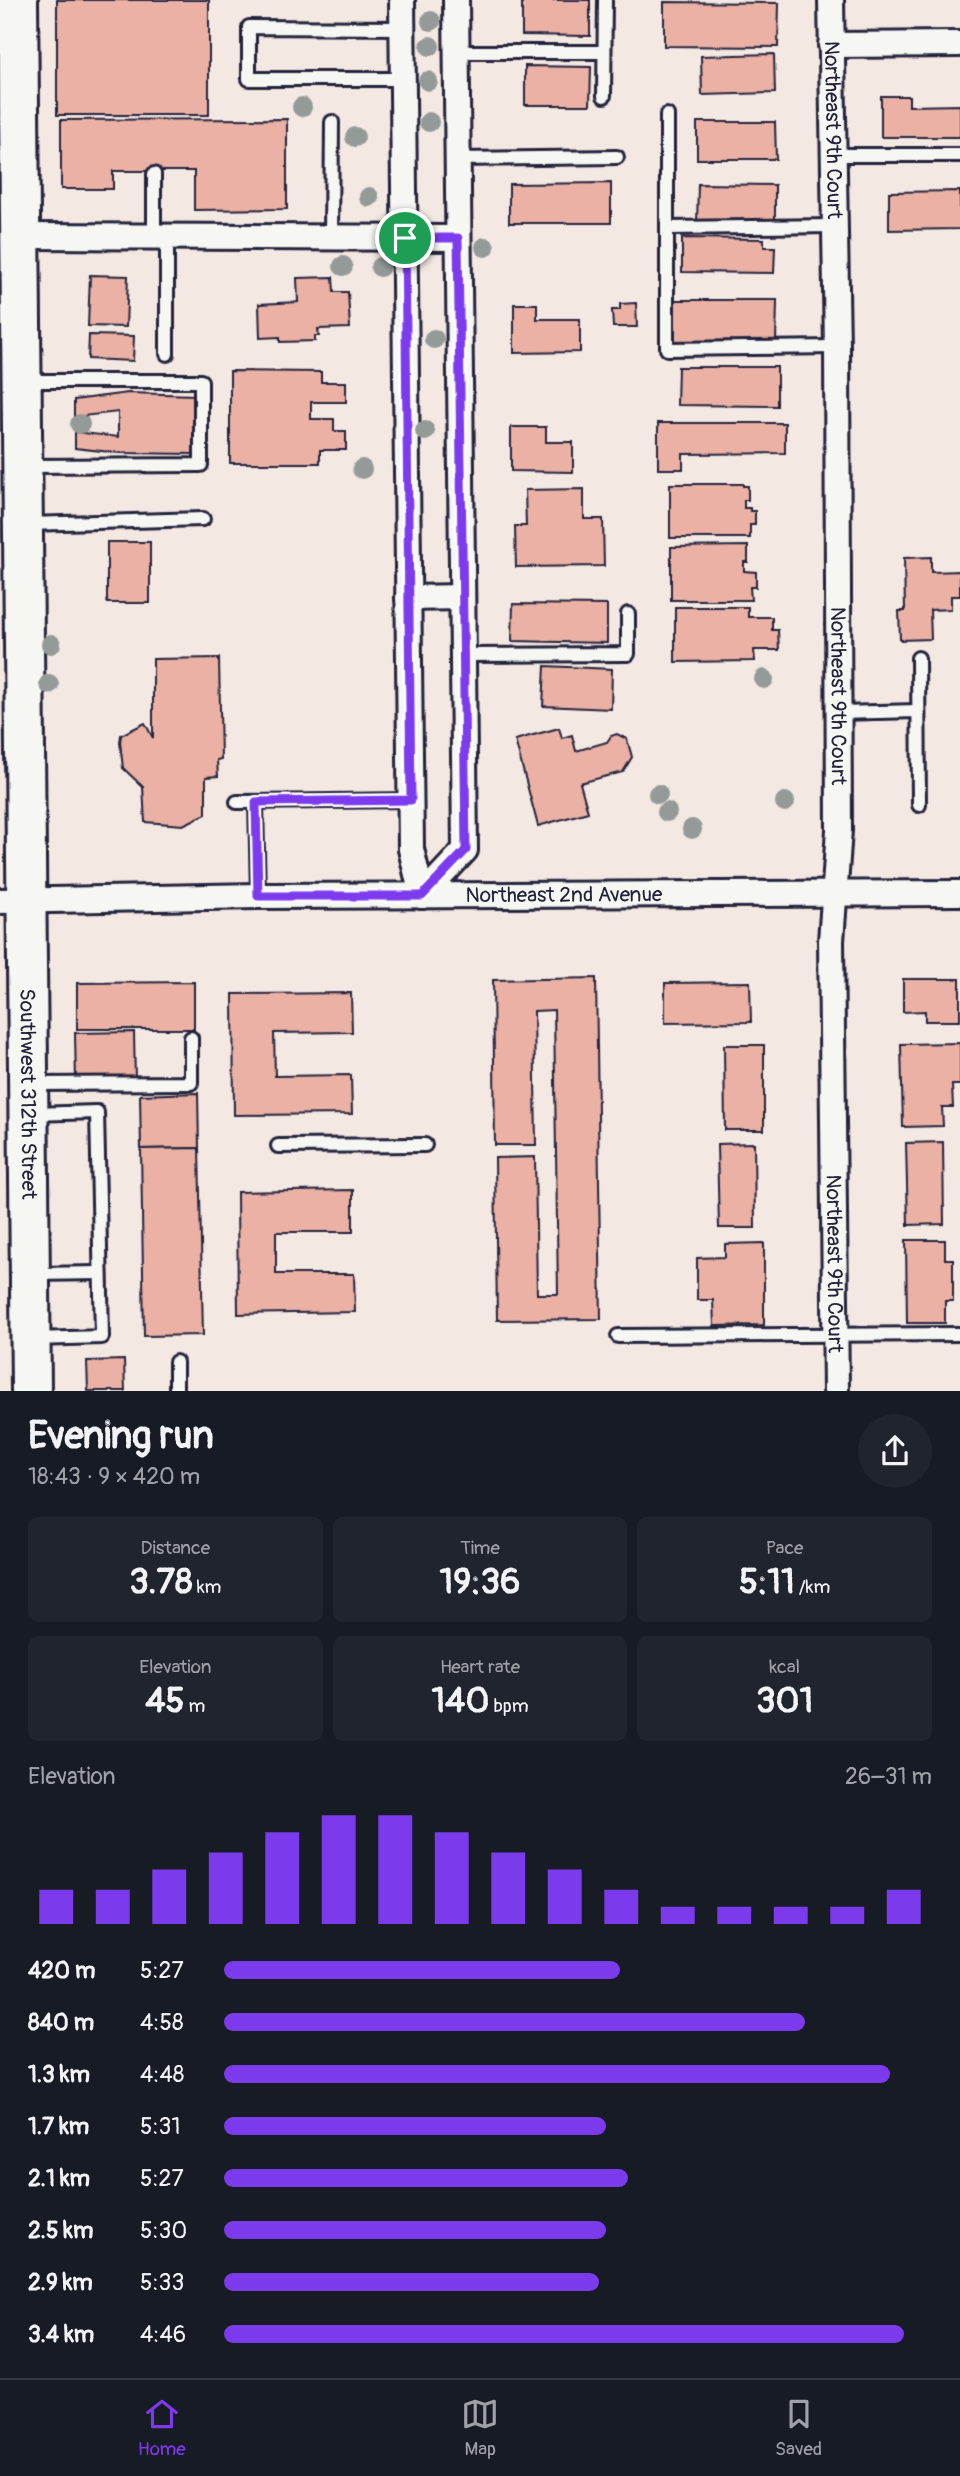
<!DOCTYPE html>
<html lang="en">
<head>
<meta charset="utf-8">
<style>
  body { margin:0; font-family:Pangolin,sans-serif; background:#20242c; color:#f1f3f6; height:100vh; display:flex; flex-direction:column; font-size:26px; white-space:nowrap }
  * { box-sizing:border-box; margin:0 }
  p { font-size:23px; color:#9ea1a6 }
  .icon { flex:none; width:38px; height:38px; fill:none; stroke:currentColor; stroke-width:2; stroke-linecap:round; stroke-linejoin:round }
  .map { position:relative; height:1391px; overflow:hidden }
  .panel { display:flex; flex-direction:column; background:#171b24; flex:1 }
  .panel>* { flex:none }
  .pin { position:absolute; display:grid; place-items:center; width:60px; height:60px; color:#fff; margin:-30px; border:4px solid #fff; border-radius:50%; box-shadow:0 2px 7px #0007 }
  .round { display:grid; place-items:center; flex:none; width:74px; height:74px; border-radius:37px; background:#20242c }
  .headline { display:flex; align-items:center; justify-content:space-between; height:119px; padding:0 28px }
  h1 { font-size:38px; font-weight:700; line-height:52px }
  .metrics { display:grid; grid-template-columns:repeat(3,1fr); gap:10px; height:119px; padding:7px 28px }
  .metrics div { display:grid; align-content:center; border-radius:10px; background:#20242c; text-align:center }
  .metrics b { font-size:35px; font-weight:700 }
  .metrics small { font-size:19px; font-weight:400 }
  .metrics p { font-size:19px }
  .chart { height:196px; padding:14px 28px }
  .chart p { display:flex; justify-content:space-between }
  .chart svg { width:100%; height:126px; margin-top:7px; stroke:#7c3aed; stroke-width:6 }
  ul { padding:0 28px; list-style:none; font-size:23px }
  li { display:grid; grid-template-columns:112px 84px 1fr; align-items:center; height:52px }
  li i { height:18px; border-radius:9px; background:#7c3aed }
  .menu { display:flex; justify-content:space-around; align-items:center; height:98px; border-top:2px solid #363941; background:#171b24; font-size:19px; color:#9ea1a6 }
  .menu a { display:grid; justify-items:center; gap:4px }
  .menu .selected { color:#7c3aed }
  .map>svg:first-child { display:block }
  .building { fill:#eab1a4; stroke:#22223b; stroke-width:2 }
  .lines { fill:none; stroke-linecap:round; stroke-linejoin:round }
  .lane-casing { stroke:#22223b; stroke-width:18 }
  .street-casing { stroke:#22223b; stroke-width:30 }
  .highway-casing { stroke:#22223b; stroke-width:44 }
  .lane { stroke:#f6f6f2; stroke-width:12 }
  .street { stroke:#f6f6f2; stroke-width:24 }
  .highway { stroke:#f6f6f2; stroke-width:38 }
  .tree { fill:#949a98 }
  .route-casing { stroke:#fff; stroke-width:14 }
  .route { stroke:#7c3aed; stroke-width:9 }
  .labels { text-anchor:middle; stroke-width:5; stroke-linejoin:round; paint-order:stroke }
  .street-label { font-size:21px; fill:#22223b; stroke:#f6f6f2 }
</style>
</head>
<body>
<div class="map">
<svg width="960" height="1391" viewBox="0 0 960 1391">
  <rect width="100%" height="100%" fill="#f4e8e2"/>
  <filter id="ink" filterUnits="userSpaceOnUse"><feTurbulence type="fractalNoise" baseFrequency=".0143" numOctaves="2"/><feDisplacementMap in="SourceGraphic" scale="14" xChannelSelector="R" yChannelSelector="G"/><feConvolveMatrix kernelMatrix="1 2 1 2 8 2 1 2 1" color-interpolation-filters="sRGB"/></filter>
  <g filter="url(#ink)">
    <!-- building -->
    <g class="building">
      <rect x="57" y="0" width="152" height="115"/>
      <path d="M522,0h68v36l-68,-1z"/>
      <path d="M664,2l115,1 -1,44 -114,-1z"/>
      <path d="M774,54l1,39 -73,2 -1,-39z"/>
      <path d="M525,66l66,1 -1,38h-65z"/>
      <path d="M881,96h28v10l51,-1v32h-79z"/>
      <path d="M287,119v90l-93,1v-39h-81v18h-52v-69z"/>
      <path d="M697,122h78l1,37h-79z"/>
      <path d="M611,183v40h-102v-39z"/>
      <path d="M698,184l77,1v40l-78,-1z"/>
      <path d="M960,191v38l-71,1v-38z"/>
      <path d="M682,238l82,1v8h11l-1,26 -92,-1z"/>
      <path d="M90,275l38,1 -2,51 -38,-1z"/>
      <path d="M333,277l1,15h14l2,36 -32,1 1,7h-4v5l-35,1v-5l-20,1 -1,-34 39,-2 -1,-24z"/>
      <path d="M673,300h104l-1,43 -103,-1z"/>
      <path d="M636,303l1,24h-24l-1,-17h8v-6z"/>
      <path d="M514,304h23v15h43v33l-66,1z"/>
      <path d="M89,335l45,1 -1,25 -45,-2z"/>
      <path d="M678,367h99v39l-100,-1z"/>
      <path d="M230,371l91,1v10h25v20h-35v17h23v12h12v19h-26v13h-90z"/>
      <path d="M128,393l68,2 -2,59 -74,-1 -45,-5v-16l43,5v-25l-44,5v-17z"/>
      <path d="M658,423h127v30l-102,1v15h-25z"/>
      <path d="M511,427h35v15h27v30l-62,-1z"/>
      <path d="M670,484h73v2h5v14h-4v8h6v3h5v14h-5v13h-80z"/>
      <path d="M584,489v30h19l1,47 -88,1 -1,-41h11l-1,-36z"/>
      <rect x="107" y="542" width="43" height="61"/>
      <path d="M748,546v16h-4v9l12,1v15h-6l1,13h-80v-53z"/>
      <path d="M931,557v15l29,-1v25h-9v13l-21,1 1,29 -31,1 -1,-29h6l-1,-53z"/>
      <path d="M513,604l94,1v38l-95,-2z"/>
      <path d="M675,607h73v10h24v13h6l1,20h-25l1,11 -80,1z"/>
      <path d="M219,658l2,101 -4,1 1,16 -12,1v37l-23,11 -38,-3 -2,-35 -20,-19 -3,-26 1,-7 24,-12 8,15v-79z"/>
      <path d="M545,666l67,3 -1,40 -68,-3z"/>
      <path d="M559,728l3,10 10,-3 4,16 31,-9 4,-6 6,-2 10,5 5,18 -9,15 -43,11 8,29 -50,14 -23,-86z"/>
      <path d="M596,978l5,341 -104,1 -2,-162 40,-1 2,137h21l-4,-284 -20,1 2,134h-41l-2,-165z"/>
      <path d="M903,979h57v42h-35v-10l-22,1z"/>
      <path d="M194,982v47h-117v-46z"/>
      <path d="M750,982l1,40 -86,1v-40z"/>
      <path d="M351,993l1,39 -78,1 1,43 76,-1 1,39 -118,1 -1,-121z"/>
      <path d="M134,1032l1,49 -59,1 -1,-49z"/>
      <path d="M960,1043v42h-8l1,22h-11l1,19 -40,1 -2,-83z"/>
      <path d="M724,1045h40v85h-39z"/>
      <path d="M198,1093l1,55 -58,1 -1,-54z"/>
      <path d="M943,1142l1,82 -36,1 -2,-82z"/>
      <path d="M754,1143l1,85h-36l-2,-84z"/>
      <path d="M199,1148l4,187 -59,1 -3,-187z"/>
      <path d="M353,1190v42h-77v42h78l1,38 -117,2 -1,-122z"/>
      <path d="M906,1240h39v19h8v42h-8v22h-38z"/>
      <path d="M764,1243v82l-50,1 -1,-26h-16v-42l28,-1v-13z"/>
      <path d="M124,1360l1,31h-37l-1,-30z"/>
    </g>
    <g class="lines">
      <defs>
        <g id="lane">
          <path d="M402,28l-153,-1v52h154"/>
          <path d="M456,52h148"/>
          <path d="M604,96l1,-96"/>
          <path d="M667,115v234l170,-2"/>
          <path d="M833,155h127"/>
          <path d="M458,159l159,-2"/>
          <path d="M154,174v62"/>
          <path d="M667,228l167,-2"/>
          <path d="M167,236v118"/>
          <path d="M331,237l1,-115"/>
          <path d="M24,381h177v84l-175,1"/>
          <path d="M27,524l176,-5"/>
          <path d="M464,655l164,-1v-40"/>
          <path d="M918,658l1,147"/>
          <path d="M838,713l80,-2"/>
          <path d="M237,802l175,-2"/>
          <path d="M256,802l2,94"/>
          <path d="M33,1084l158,-1v-45"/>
          <path d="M33,1114l64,-2 5,225 -67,2"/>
          <path d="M278,1146l147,-1"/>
          <path d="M34,1274l66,-1"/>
          <path d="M618,1336l342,-2"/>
          <path d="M176,1362v29"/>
        </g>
        <g id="street">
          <path d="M402,0l9,849 11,47"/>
          <path id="s1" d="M831,0l6,347 2,483 -8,111 5,450"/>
          <path d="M831,45l129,-1"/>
          <path d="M20,236l438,2"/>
          <path d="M408,598l54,-1"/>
          <path d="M422,896l43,-46 -9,-850"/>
          <path id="s2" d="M0,901l258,-5 702,-3"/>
        </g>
        <g id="highway">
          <path id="s3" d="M18,0l13,1391"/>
        </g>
      </defs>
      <!-- lane casing -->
      <use href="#lane" class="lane-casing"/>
      <!-- street casing -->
      <use href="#street" class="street-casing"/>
      <!-- highway casing -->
      <use href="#highway" class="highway-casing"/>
      <!-- lane -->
      <use href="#lane" class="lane"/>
      <!-- street -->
      <use href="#street" class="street"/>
      <!-- highway -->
      <use href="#highway" class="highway"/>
    </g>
    <!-- trees -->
    <g class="tree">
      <circle cx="431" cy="21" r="10"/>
      <circle cx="430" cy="46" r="10"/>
      <circle cx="428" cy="81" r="10"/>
      <circle cx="302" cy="107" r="10"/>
      <circle cx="429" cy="122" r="10"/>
      <circle cx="355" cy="137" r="10"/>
      <circle cx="369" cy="197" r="10"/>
      <circle cx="485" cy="247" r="10"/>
      <circle cx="343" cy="266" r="10"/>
      <circle cx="380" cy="267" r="10"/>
      <circle cx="434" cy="339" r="10"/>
      <circle cx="80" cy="424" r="10"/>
      <circle cx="425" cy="431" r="10"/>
      <circle cx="362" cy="469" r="10"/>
      <circle cx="51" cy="644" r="10"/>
      <circle cx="764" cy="679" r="10"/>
      <circle cx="49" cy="684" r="10"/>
      <circle cx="658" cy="794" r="10"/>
      <circle cx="785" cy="802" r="10"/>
      <circle cx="667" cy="812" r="10"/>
      <circle cx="692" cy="829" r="10"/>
    </g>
  </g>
  <g class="lines" filter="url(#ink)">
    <defs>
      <path id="route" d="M405,238h53l8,612 -44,46h-164l-2,-94 155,-2z"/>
    </defs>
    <!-- route casing -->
    <use href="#route" class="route-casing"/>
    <!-- route -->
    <use href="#route" class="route"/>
  </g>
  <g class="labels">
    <!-- street labels -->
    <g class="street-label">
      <text dy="7" stroke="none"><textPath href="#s1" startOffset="130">Northeast 9th Court</textPath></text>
      <text dy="7" stroke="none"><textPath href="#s1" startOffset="696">Northeast 9th Court</textPath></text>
      <text dy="7" stroke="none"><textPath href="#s2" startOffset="564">Northeast 2nd Avenue</textPath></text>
      <text dy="7" stroke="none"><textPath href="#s3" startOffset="1094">Southwest 312th Street</textPath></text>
      <text dy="7" stroke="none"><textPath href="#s1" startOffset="1264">Northeast 9th Court</textPath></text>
    </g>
  </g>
</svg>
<div class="pin" style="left:405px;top:238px;background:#1e9e55"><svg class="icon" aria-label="arrive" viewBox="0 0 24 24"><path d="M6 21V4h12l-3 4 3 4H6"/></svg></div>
</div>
<section class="panel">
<div class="headline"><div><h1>Evening run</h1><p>18:43 · 9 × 420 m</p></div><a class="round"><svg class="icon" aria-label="share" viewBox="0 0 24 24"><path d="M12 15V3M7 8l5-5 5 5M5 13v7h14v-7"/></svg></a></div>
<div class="metrics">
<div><p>Distance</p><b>3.78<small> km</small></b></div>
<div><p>Time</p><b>19:36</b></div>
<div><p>Pace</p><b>5:11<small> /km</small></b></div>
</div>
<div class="metrics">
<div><p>Elevation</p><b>45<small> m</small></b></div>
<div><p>Heart rate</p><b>140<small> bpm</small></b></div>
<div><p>kcal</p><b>301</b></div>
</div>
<div class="chart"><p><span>Elevation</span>26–31 m</p>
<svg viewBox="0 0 160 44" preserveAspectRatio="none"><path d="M5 44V32M15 44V32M25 44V25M35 44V19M45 44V12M55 44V6M65 44V6M75 44V12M85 44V19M95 44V25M105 44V32M115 44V38M125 44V38M135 44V38M145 44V38M155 44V32"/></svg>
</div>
<ul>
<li><b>420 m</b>5:27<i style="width:56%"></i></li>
<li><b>840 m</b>4:58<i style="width:82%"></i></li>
<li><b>1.3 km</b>4:48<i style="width:94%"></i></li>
<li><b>1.7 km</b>5:31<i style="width:54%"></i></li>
<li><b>2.1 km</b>5:27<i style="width:57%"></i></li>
<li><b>2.5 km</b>5:30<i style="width:54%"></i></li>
<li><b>2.9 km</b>5:33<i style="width:53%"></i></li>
<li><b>3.4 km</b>4:46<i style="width:96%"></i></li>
</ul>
</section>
<nav class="menu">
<a class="selected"><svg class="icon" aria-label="home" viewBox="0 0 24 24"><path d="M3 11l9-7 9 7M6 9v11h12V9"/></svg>Home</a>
<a><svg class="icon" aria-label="map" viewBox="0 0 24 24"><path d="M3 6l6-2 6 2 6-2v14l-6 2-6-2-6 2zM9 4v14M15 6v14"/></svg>Map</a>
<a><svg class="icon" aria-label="saved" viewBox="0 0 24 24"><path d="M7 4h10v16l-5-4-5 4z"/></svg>Saved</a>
</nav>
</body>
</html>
